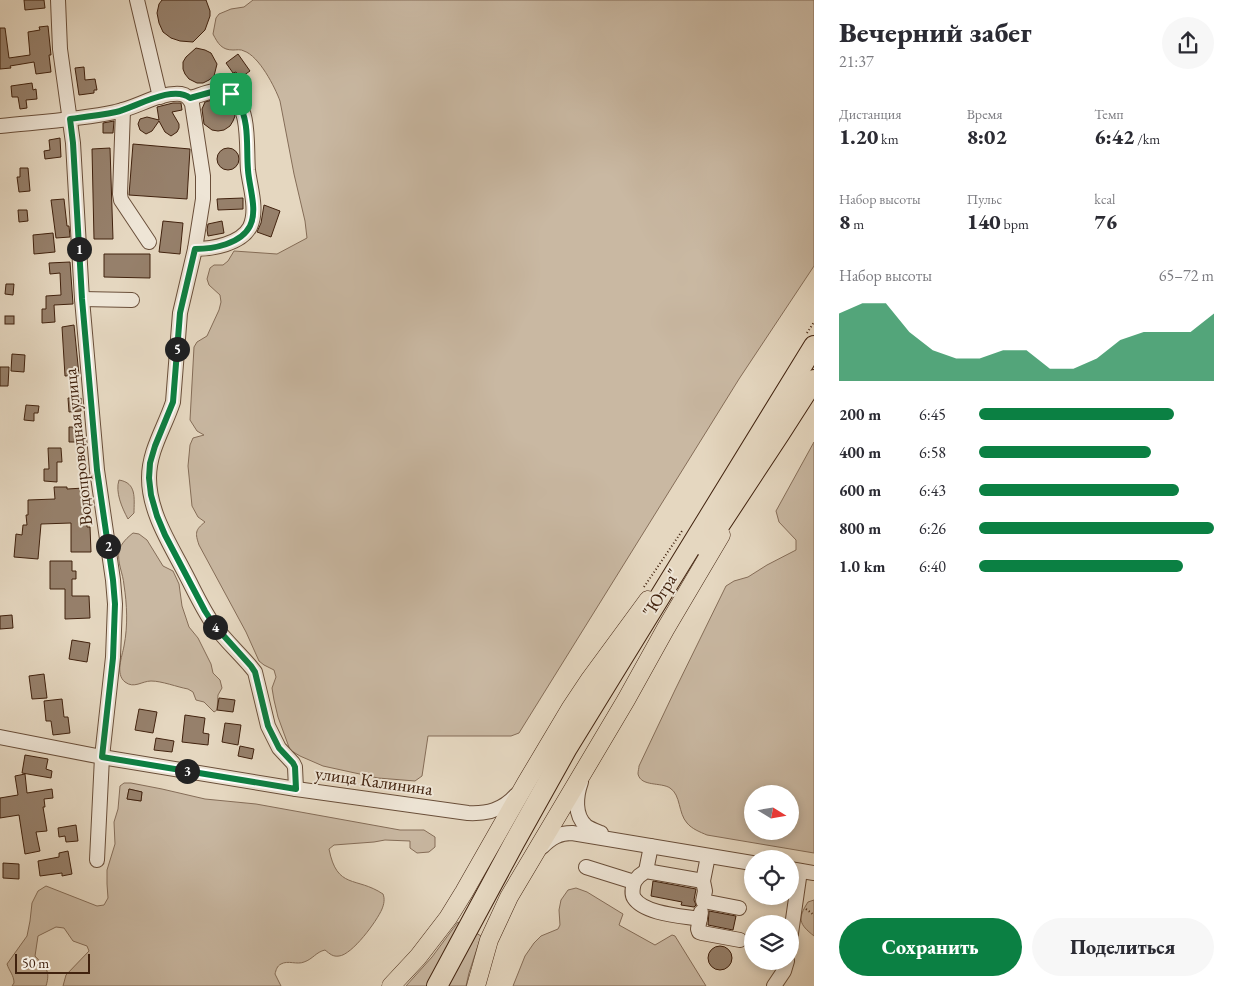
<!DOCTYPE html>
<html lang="ru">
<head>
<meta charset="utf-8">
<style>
  body { margin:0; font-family:"EB Garamond",serif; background:#f7f7f7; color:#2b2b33; height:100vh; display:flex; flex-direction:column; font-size:19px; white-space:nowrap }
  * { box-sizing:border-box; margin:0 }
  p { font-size:16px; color:#7c7c81 }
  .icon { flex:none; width:28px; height:28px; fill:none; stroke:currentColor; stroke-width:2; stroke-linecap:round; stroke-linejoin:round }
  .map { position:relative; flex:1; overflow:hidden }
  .side { display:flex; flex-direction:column; background:#fff; width:425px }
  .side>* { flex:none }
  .needle { width:32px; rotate:101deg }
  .tools { position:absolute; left:744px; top:785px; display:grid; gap:10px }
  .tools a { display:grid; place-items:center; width:55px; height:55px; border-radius:50%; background:#fff; box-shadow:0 2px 8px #0003; font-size:25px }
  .scale { position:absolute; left:15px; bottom:12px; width:75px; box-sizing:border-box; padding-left:5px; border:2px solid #41220e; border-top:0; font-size:14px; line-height:18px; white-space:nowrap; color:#41220e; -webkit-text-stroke:4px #eee5d6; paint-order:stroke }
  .pin { position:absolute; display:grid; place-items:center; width:42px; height:42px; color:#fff; margin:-21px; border-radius:10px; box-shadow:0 2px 8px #0006 }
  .km { position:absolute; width:25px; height:25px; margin:-12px; border-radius:50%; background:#222; color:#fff; font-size:14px; line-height:25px; text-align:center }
  .round { display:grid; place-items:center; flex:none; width:52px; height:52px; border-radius:26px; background:#f7f7f7 }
  .head { display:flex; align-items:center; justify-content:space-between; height:85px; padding:0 25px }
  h1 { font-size:28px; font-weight:800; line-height:38px }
  .stats { display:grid; grid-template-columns:repeat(3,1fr); gap:8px; height:85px; padding:5px 25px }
  .stats div { display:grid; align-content:center }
  .stats b { font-size:21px; font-weight:800 }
  .stats small { font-size:14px; font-weight:400 }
  .stats p { font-size:14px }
  .chart { height:140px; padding:10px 25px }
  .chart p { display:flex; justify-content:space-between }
  .chart svg { width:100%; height:90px; margin-top:5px; fill:#0b8043; opacity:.7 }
  .primary-button { display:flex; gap:10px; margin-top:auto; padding:10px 25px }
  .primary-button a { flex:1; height:58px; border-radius:30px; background:#0b8043; color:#fff; font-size:20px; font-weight:800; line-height:58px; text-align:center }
  .primary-button a+a { background:#f7f7f7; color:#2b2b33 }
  ul { padding:0 25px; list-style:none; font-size:16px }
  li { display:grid; grid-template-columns:80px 60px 1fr; align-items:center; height:38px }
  li i { height:12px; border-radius:6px; background:#0b8043 }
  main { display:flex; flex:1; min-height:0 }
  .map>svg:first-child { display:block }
  .green { fill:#c9b8a2; stroke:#856d58; fill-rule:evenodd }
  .building { fill:#96806b; stroke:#41220e }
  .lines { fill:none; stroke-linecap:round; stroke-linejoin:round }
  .minor-casing { stroke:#6a4f3a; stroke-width:16 }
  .major-casing { stroke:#41220e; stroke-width:19 }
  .highway-casing { stroke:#41220e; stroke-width:22 }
  .path { stroke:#41220e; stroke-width:2; stroke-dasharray:1 2.5; stroke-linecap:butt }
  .minor { stroke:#eee5d6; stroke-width:14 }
  .major { stroke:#e5d7c0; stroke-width:18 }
  .highway { stroke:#e5d7c0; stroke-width:20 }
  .route-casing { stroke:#fff; stroke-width:10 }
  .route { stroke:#0b8043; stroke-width:6 }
  .labels { text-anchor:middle; stroke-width:4; stroke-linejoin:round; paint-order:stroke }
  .street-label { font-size:18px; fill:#41220e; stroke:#eee5d6 }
</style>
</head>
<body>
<main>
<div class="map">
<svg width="814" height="986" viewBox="0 0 814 986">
  <rect width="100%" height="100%" fill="#e5d7c0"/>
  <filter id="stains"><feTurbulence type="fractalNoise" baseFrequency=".004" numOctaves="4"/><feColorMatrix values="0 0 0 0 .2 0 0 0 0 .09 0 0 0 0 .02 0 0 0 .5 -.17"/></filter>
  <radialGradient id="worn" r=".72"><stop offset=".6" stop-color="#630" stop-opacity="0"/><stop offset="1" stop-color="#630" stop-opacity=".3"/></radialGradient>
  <!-- green -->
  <g class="green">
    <path d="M253,0h561v266l-75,113 -220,354 -8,3h-83l-6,40 -7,5 -37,-3 -55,-12 -23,-10 -10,-6 -12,-33 -4,-17 -2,-12 4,-11 -2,-7 -10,-5 -5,-4 -13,-29 -47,-87c-4,-12 -4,-15 6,-23l-7,-5 -6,-11 -4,-40 2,-21 3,-7 11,-3 -7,-4 -7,-11 4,-73 3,-5 10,-6 12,-26 2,-8 -1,-7 -11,-10 -2,-6 3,-11 4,-3h9l5,-4 6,-10 43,3 30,-16 -2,-17 -11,-47 -14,-73c-5,-14 -21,-45 -36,-50 -3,-2 -8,-1 -11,-1 -11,0 -15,-6 -20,-16l3,-16 3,-4 12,-5 13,-2z"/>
    <path d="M814,442v411l-107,-18c-7,-3 -15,-6 -20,-12 -9,-10 -6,-28 -17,-35 -9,-6 -29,-1 -32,-14 0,-3 1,-6 1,-8l36,-76 51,-104 8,-5 14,-4 19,-12 29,-15v-10l-17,-18 -3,-11zM752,794h38v37h-38z"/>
    <path d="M119,480c18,3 15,18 15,33l-6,6c-6,-11 -13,-27 -9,-39z"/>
    <path d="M133,533l6,1 8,6 16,26 10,5 6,13 3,22 7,21 9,11 13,26 2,9 7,7 2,8 -4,7 -1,15 -3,2 -10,-10 -8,-2 -3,-8 -5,-3c-11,-2 -26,-8 -37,-8 -9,0 -17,8 -26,1 -10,-8 -3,-25 -1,-36 4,-20 3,-42 0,-61 -1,-12 -7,-22 -5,-34 2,-8 9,-14 14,-18z"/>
    <path d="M124,783h7l31,6 43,10 51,5 144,26h24l11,7v10l-6,5 -12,1 -7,-5v-7l-25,-1 -11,2 -40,3 -5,4c8,41 27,27 54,45 2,5 1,10 -1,15 -5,12 -30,46 -43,47 -6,1 -9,-2 -14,-6 -9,2 -12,9 -21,12 -7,3 -16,-2 -23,2 -4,2 -5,6 -6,10l6,12h-218l3,-11 23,-24 -2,-5 -14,-5 -9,-13 -8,-1 -18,9 -3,20c10,11 16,14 11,30h-34l2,-3c0,-8 -5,-12 -7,-19l20,-28 3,-15 2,-18 6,-12 8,-5 51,20 7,-1 4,-7 -1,-14v-14l8,-26 -1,-22 4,-13 2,-23zM129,789l13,3 -1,9 -14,-2z"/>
    <path d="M576,888l11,4 36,22 -4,11 36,20 17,-10 3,1 31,50h-193l12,-30 9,-13 7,-7 17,-7 2,-4 -1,-15 2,-10 7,-10z"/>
    <path d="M814,900v36c-15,-12 -17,-17 -6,-34z"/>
    <path d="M458,922l23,14 -12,37 -3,13h-60l26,-29z"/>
  </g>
  <!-- building -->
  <g class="building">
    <path d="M24,0h20l1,8 -20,2z"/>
    <path d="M162,0h44l4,11v5l-5,14 -12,12 -13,-1 -9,-3 -8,-6 -4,-9 -2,-10 2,-9z"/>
    <path d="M48,26l3,29h-2l2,17 -15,2 -2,-12 -24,4 1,2 -11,1v-41h5l4,30 21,-3 -2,-23 12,-2 -1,-3z"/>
    <path d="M196,48l9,2 6,3 6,11 -3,12 -5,4 -6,3h-6l-8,-4 -4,-5 -2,-5v-7l3,-5z"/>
    <path d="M238,54l12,17 -10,7 -4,-6 -3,1 -7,-10z"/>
    <path d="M84,67l1,13 10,-1 2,11h-3v3l-15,2 -4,-27z"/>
    <path d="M32,83l1,7 3,-1 1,10 -11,1 1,8 -7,1 -2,-12h-6l-1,-11z"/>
    <path d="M212,100h8l5,1 5,4 3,6 2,5 -2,5 -3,5 -6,4 -6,1 -6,-1 -8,-6 -2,-15 3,-7z"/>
    <path d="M173,103h8l1,7 -10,2 7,12v4l-2,4 -6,4 -6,-4 -6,-11 -7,10 -6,3 -6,-4 -2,-6 2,-5 7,-2 12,3 -2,-13z"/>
    <path d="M114,121l-1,12h-10v-10z"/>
    <path d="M60,138l1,19 -16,2 -1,-8 6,-1 -1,-10z"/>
    <path d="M133,144l57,5 -3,50 -58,-4z"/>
    <circle cx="228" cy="159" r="11"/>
    <path d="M110,148l3,91h-19l-2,-90z"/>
    <path d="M20,168h8l2,23 -11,1 -2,-15h3z"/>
    <path d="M243,198v11l-25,1 -1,-11z"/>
    <path d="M64,199l3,27h2l1,11 -14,1 -5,-38z"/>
    <path d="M264,205l16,6 -9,26 -14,-5 4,-9z"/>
    <path d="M18,210h9l1,11 -9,1z"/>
    <path d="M163,221l20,2 -3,31 -21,-2z"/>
    <path d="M222,221l2,12 -16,3 -1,-6 1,-6z"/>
    <path d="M53,233l2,19 -21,2 -1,-19z"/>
    <path d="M104,254h46v24l-46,-1z"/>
    <path d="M70,262l3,42 -19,1 1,17 -13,1v-14h4v-13l15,-1 -1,-22 -10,1 -1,-11z"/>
    <path d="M6,284h8l-1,11 -8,-1z"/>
    <rect x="5" y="316" width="9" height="8"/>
    <path d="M74,325l5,50 -14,1 -3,-49z"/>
    <path d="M12,354l13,1 -1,17 -13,-1z"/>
    <path d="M0,367h9l-1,19h-8z"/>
    <path d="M68,398h13v13l-12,1z"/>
    <path d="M26,405l13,1 -1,7h-4v8l-10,-1z"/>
    <path d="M69,427h11l1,15h-12z"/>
    <path d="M48,448h13l1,14h-5v20l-13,-1v-12h5z"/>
    <path d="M54,487h13v2l17,-1 3,39h3l1,25h-20v-29l-30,1 -3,35 -24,-2 2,-23 6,1 1,-10h4l-1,-10h2v-15l27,-1z"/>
    <path d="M50,561h22v10h4v8h-4v17h17l1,22 -25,1v-30h-15z"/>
    <path d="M12,615l1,13 -13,1v-13z"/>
    <path d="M72,640l18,3 -3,19 -18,-3z"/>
    <path d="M44,674l3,24 -15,1 -3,-23z"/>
    <path d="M219,698l16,2 -2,12 -16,-2z"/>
    <path d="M62,699l2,18h4l2,16 -17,2 -2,-14h-5l-2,-20z"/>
    <path d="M139,709l18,3 -4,21 -18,-3z"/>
    <path d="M185,715l20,3 -2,15 6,1 -1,11 -26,-3z"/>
    <path d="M225,723l16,2 -3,20 -16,-3z"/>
    <path d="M156,738l18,3 -2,11 -18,-2z"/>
    <path d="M240,746l14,3 -2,10 -14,-3z"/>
    <path d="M25,755l23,4 -2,10 6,2 -1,7 -29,-5z"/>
    <path d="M25,774l2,19 25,-4 1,9 -9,1 1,8h-2l4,24 -11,1 4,19 -15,3 -6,-39 -19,3v-20l18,-3 -3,-19z"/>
    <path d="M129,789l13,3 -1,9 -14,-2z"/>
    <path d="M76,825l2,16 -12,1 -1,-6 -6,1 -1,-9z"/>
    <path d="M68,851l4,23 -10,2v-3l-22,3 -2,-15 21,-4v-4z"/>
    <path d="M3,863l16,1v15l-16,-1z"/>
    <path d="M653,881l43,8 -2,11 2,5 -2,2 -13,-2 1,-3 -31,-6z"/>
    <path d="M709,911l27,5 -3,14 -25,-5z"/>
    <circle cx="720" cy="958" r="12"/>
  </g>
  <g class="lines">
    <defs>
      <g id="minor">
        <path d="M58,0l2,49 13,94 9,156 15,171 16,110 2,24 -2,53 -11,100 -5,103"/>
        <path d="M137,0l23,97"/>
        <path d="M190,98c12,-3 28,-12 40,-4 21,12 16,55 18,76 2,17 10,40 2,57 -9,17 -38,22 -55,22"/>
        <path d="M123,110l-3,84 1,6 28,42"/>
        <path d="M0,126c38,-4 77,-6 115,-14 22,-4 43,-20 66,-18 6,1 9,5 11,10l11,72v23l-8,50 -15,64 -7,89c-8,25 -24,48 -24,76 0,34 21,66 36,95 9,17 17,35 28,51 11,15 26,29 38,43l4,5 13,54 11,22 14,15 2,4 1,22"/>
        <path d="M82,299l50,1"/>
        <path d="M0,737l102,20 194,32 172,24c19,1 35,-3 48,-18"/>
        <path d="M581,782c-5,14 -7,33 5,44 4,3 10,5 15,7"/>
        <path d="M542,847c9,-9 17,-14 30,-14l180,30"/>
        <path d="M708,856l-5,25 2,10 -2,10 36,7"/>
        <path d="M586,867l48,15 5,-6 7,-5 57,10"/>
        <path d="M790,869l24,4"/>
        <path d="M646,871l5,-25"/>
        <path d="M634,882c-1,5 -3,11 0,16 10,16 49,18 66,21"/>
        <path d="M701,912l-3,17 1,3 3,1 38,7"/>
        <path d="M790,940l10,-69"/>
        <path d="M774,986l10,-15 3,-10"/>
      </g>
      <g id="major">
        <path d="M391,986l27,-29 30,-39 16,-26 62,-109 44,-74 20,-30 58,-79"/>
        <path d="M476,986l13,-46 20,-43 117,-197 40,-72 55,-93"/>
      </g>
      <g id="highway">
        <path d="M705,547l75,-114 34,-53"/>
        <path d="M437,986l77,-143 53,-95 247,-402"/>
      </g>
    </defs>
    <!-- minor casing -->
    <use href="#minor" class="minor-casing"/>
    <!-- major casing -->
    <use href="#major" class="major-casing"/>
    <!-- highway casing -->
    <use href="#highway" class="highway-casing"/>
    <!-- path -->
    <g class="path">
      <path d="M807,333l7,-11"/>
      <path d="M644,587l38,-56"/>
      <path d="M806,909l8,6"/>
    </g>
    <!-- minor -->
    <use href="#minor" class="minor"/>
    <!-- major -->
    <use href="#major" class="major"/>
    <!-- highway -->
    <use href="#highway" class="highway"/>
  </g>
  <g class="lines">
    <defs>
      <path id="route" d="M219,90c8,2 15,4 19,12 12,20 8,45 10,68 1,17 10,40 2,56 -9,18 -37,23 -55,23l-15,64 -7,89 -18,44 -5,17 -1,15 2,17 6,21 8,19 40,76 9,14 37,41 4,6 13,54 11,22 14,15 2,4 1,22 -194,-32 11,-99 2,-54 -2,-24 -16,-110 -15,-171 -9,-156 -3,-24c15,-2 31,-4 46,-7 18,-4 57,-28 74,-14z"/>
    </defs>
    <!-- route casing -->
    <use href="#route" class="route-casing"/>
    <!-- route -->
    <use href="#route" class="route"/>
  </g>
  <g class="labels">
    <!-- street labels -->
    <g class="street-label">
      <text transform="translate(78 447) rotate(-96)" y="6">Водопроводная улица</text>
      <text transform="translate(661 593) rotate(-58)" y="6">"Югра"</text>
      <text transform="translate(374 781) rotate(8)" y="6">улица Калинина</text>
    </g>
  </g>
  <rect width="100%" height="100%" filter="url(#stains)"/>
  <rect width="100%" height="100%" fill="url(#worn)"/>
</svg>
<div class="tools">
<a><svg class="needle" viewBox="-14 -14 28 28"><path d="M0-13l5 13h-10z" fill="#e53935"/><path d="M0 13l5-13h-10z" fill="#7c7c81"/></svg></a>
<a><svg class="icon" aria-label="locate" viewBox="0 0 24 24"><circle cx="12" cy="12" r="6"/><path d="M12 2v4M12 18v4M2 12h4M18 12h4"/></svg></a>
<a><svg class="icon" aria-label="layers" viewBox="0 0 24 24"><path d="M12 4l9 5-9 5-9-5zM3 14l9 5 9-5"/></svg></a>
</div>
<div class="scale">50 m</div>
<div class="pin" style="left:231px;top:94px;background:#1e9e55"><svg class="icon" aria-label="arrive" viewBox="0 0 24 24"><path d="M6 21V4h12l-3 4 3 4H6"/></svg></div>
<b class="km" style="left:79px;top:249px">1</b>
<b class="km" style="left:108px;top:546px">2</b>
<b class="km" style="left:187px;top:771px">3</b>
<b class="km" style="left:215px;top:627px">4</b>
<b class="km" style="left:177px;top:349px">5</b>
</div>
<section class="side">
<div class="head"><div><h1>Вечерний забег</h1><p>21:37</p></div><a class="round"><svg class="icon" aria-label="share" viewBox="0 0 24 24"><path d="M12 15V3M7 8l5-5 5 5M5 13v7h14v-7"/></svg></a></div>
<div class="stats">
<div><p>Дистанция</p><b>1.20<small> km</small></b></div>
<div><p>Время</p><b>8:02</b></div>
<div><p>Темп</p><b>6:42<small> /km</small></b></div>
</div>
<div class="stats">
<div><p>Набор высоты</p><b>8<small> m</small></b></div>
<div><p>Пульс</p><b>140<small> bpm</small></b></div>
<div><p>kcal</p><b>76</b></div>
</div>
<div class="chart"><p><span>Набор высоты</span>65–72 m</p>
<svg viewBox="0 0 160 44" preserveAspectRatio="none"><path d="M0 44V11L10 6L20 6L30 20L40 29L50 33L60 33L70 29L80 29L90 38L100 38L110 33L120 24L130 20L140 20L150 20L160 11V44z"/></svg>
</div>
<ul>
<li><b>200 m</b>6:45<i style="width:83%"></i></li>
<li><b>400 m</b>6:58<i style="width:73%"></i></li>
<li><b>600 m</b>6:43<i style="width:85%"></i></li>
<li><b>800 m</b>6:26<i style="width:100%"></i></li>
<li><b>1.0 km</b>6:40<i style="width:87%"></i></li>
</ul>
<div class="primary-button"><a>Сохранить</a><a>Поделиться</a></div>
</section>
</main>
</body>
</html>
